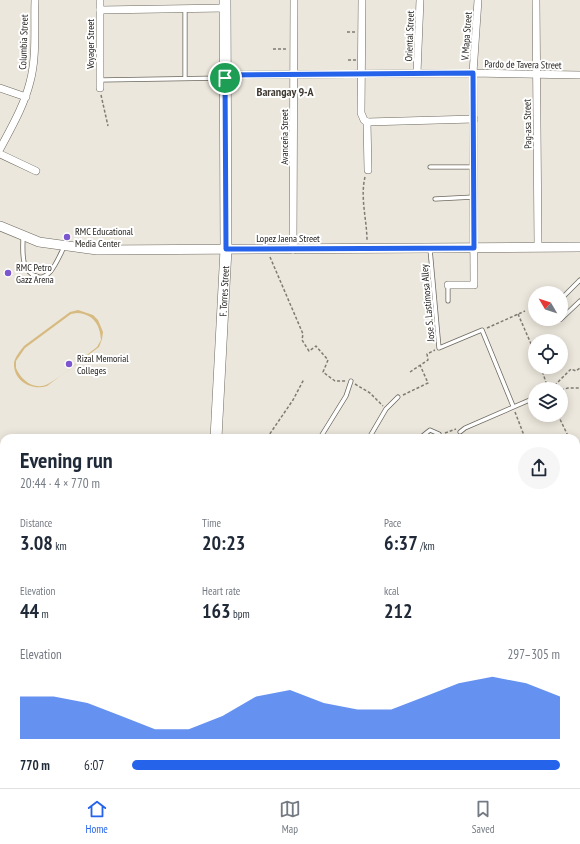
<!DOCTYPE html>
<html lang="en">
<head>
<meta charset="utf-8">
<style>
  body { margin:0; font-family:"PT Sans Narrow",sans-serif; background:#f6f6f7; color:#1f2937; height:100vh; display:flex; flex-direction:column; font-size:15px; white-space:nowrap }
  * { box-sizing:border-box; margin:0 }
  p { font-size:13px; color:#747a83 }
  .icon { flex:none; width:22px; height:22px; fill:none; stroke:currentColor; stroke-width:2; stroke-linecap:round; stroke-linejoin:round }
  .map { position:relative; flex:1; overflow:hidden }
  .sheet { position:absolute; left:0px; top:434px; width:580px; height:354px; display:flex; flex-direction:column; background:#fff; border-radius:12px 12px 0 0; box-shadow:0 2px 10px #0003 }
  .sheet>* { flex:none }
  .needle { width:26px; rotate:309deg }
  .fabs { position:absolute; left:528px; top:286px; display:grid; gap:8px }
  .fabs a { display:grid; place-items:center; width:40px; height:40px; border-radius:50%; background:#fff; box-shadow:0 2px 10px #0003; font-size:20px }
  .pin { position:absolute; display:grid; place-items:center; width:34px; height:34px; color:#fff; margin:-17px; border:2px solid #fff; border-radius:50%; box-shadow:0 1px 4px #0007 }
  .round { display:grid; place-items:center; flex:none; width:42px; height:42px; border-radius:21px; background:#f6f6f7 }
  .headline { display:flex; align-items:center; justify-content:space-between; height:68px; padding:0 20px }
  h1 { font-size:22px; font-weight:800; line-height:30px }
  .metrics { display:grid; grid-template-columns:repeat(3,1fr); gap:6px; height:68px; padding:4px 20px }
  .metrics div { display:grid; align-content:center }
  .metrics b { font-size:20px; font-weight:800 }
  .metrics small { font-size:11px; font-weight:400 }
  .metrics p { font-size:11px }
  .chart { height:112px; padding:8px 20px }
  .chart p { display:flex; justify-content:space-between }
  .chart svg { width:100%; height:72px; margin-top:4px; fill:#2563eb; opacity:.7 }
  ul { padding:0 20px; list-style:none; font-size:13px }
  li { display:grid; grid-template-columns:64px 48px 1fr; align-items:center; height:30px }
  li i { height:10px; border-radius:5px; background:#2563eb }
  .menu { display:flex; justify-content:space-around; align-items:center; height:56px; border-top:1px solid #e0e1e3; background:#fff; font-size:11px; color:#747a83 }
  .menu a { display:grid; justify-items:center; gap:2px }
  .menu .active { color:#2563eb }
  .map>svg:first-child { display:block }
  .green { fill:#d7ba7f; fill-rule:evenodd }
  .forest { fill:#c09c4e }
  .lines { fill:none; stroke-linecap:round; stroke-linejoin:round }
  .service-casing { stroke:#6c685e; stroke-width:5 }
  .minor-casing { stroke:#6c685e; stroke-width:8 }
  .tertiary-casing { stroke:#6c685e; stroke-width:10 }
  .secondary-casing { stroke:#6c685e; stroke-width:12 }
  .path { stroke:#7f7b74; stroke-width:1.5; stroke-dasharray:3 2; stroke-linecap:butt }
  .service { stroke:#fff; stroke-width:3.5 }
  .minor { stroke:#fff; stroke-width:7 }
  .tertiary { stroke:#fff; stroke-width:9 }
  .secondary { stroke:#fff; stroke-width:11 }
  .route-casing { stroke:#fff; stroke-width:8 }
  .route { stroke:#2563eb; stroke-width:5 }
  .poi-dot { fill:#7c56cf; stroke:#fff; stroke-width:1.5 }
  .labels { text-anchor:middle; stroke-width:4; stroke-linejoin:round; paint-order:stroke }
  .street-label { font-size:10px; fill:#1d1b17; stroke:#fff }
  .poi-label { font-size:10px; fill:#1d1b17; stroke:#fff; text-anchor:start }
  .quarter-label { font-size:12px; font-weight:bold; fill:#403b33; stroke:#fff }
</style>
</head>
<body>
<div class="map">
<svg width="580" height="788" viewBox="0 0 580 788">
  <rect width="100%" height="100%" fill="#ece7dc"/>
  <!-- green -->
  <g class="green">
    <path d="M78,310l15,5 5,5 5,12 -1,7 -3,8 -52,39c-15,5 -34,-5 -33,-23 1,-6 6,-12 10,-17l46,-34zM77,313c16,1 23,11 24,27l-4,7c-15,11 -33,28 -49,37 -14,7 -27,-4 -32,-16v-7l9,-13 46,-34z"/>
    <path d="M0,496l4,2v124h-4z"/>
  </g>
  <!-- forest -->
  <path class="forest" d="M0,639l4,1v144h63l-3,4h-64z"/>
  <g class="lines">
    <defs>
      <g id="service">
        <path d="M185,9v69"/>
        <path d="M100,80l124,-2"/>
        <path d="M430,167h43"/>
        <path d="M435,199l39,-2"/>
        <path d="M23,237c0,13 -3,34 13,39 5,3 10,0 14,-4 6,-7 10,-17 14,-25"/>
        <path d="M430,249l9,99 43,-18 31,76"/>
        <path d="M448,285v16"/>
        <path d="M561,299l19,-19"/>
        <path d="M561,319l19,-18"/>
        <path d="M460,432l5,-4 67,-29"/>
        <path d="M320,438l26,-42 5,-15"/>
        <path d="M369,438l17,-29 12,-12"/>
        <path d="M420,438l10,-8 9,4"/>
        <path d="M0,560l4,-21"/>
        <path d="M0,561l4,1"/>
        <path d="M0,602l4,1"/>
        <path d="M201,788l2,-4"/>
      </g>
      <g id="minor">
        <path d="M100,0v88"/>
        <path d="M362,0l-1,113 3,7 3,2"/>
        <path d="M536,0l2,247"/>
        <path d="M100,10l125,-2"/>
        <path d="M417,73l3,-73"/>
        <path d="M225,75l248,-2 107,2"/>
        <path d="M0,88l26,9"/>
        <path d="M367,122l107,-3"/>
        <path d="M367,122l1,48"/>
        <path d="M0,149c11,-21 24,-43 30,-67 7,-26 4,-55 5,-82"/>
        <path d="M0,154l36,17"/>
        <path d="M293,250l1,-250"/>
        <path d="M448,285h26l-1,-212 5,-73"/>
        <path d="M576,560l4,-1"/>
        <path d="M71,788l3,-4"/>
      </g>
      <path id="tertiary" d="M0,226l39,16 58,8 483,-3"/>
      <g id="secondary">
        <path id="s1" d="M216,438l10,-189 -1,-249"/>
        <path d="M0,632h4"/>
        <path d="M576,761h4"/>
        <path d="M356,784l2,4"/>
      </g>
    </defs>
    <!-- service casing -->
    <use href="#service" class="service-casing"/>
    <!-- minor casing -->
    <use href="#minor" class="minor-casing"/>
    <!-- tertiary casing -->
    <use href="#tertiary" class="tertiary-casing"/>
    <!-- secondary casing -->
    <use href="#secondary" class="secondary-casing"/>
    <!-- path -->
    <g class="path">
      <path d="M347,32h9"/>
      <path d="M273,49h14"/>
      <path d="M348,60h8"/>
      <path d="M101,95l7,31"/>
      <path d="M365,177c-5,21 2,43 2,64"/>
      <path d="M270,257l33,77 -1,6 7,11 7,-5 12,14 -5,12 12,9h11"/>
      <path d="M518,314l17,39"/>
      <path d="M487,328l38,-17"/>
      <path d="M541,367l7,22"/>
      <path d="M410,372l18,-12 -1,-6 8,-4"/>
      <path d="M355,384l15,9 13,13"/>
      <path d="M551,389l20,-20 5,2 4,-3"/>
      <path d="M561,390l7,-2h12"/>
      <path d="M403,395l25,-12 -8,-18"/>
      <path d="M515,412l10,26"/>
      <path d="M558,415l11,23"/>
      <path d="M445,433l11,-4"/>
      <path d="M267,438l26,-38 11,-21"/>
      <path d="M508,788v-4"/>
    </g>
    <!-- service -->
    <use href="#service" class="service"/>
    <!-- minor -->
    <use href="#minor" class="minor"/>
    <!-- tertiary -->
    <use href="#tertiary" class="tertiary"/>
    <!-- secondary -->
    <use href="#secondary" class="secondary"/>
  </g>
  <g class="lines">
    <defs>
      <path id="route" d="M473,73l1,175 -248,1 -1,-174z"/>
    </defs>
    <!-- route casing -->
    <use href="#route" class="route-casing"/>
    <!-- route -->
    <use href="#route" class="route"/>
  </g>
  <!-- markers -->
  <g class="poi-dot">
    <circle cx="67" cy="237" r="4"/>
    <circle cx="8" cy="273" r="4"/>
    <circle cx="69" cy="364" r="4"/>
  </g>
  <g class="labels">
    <!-- street labels -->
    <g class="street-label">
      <text transform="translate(409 36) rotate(-88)" y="4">Oriental Street</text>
      <text transform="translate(466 36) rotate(-86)" y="4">V. Mapa Street</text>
      <text transform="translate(23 42) rotate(-88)" y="4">Columbia Street</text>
      <text transform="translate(90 44) rotate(-90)" y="4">Voyager Street</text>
      <text transform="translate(523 64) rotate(1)" y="4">Pardo de Tavera Street</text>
      <text transform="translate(527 124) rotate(-91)" y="4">Pag-asa Street</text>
      <text transform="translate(284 137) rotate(-90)" y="4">Avanceña Street</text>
      <text x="288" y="242">Lopez Jaena Street</text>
      <text dy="4" stroke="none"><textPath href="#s1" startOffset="147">F. Torres Street</textPath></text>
      <text transform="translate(427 303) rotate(-95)" y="4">Jose S. Lastimosa Alley</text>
    </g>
    <!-- poi labels -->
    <g class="poi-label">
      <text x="75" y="235">RMC Educational<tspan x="75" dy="12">Media Center</tspan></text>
      <text x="16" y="271">RMC Petro<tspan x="16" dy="12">Gazz Arena</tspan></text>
      <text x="77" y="362">Rizal Memorial<tspan x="77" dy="12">Colleges</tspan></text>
    </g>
    <!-- quarter labels -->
    <g class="quarter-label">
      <text x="285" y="96">Barangay 9-A</text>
    </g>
  </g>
</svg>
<div class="fabs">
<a><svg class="needle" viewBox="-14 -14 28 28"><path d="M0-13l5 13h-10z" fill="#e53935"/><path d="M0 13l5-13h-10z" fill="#747a83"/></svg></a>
<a><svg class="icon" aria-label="locate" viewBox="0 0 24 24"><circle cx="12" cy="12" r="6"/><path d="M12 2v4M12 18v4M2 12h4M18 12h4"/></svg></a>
<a><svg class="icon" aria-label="layers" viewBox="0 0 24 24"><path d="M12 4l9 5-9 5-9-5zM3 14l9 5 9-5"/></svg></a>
</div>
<div class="pin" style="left:225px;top:78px;background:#1e9e55"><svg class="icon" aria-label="arrive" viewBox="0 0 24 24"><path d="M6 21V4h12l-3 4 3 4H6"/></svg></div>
<section class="sheet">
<div class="headline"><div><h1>Evening run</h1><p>20:44 · 4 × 770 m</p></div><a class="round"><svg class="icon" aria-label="share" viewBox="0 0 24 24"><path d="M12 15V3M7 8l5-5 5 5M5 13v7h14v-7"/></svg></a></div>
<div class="metrics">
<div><p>Distance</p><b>3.08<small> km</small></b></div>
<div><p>Time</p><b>20:23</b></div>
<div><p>Pace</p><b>6:37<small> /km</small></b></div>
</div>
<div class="metrics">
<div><p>Elevation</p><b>44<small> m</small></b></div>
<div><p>Heart rate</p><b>163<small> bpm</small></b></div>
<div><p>kcal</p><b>212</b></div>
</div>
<div class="chart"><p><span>Elevation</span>297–305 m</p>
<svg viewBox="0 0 160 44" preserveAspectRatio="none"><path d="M0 44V18L10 18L20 22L30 30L40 38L50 38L60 30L70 18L80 14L90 22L100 26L110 26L120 18L130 10L140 6L150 10L160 18V44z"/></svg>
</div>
<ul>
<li><b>770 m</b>6:07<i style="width:100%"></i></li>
</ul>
</section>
</div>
<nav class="menu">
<a class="active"><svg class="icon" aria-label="home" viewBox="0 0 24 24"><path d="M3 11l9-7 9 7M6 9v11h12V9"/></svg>Home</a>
<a><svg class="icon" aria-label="map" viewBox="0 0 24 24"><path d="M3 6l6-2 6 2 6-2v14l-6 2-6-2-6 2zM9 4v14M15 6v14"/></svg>Map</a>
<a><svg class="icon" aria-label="saved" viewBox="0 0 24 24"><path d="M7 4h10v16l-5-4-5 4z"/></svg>Saved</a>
</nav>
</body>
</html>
